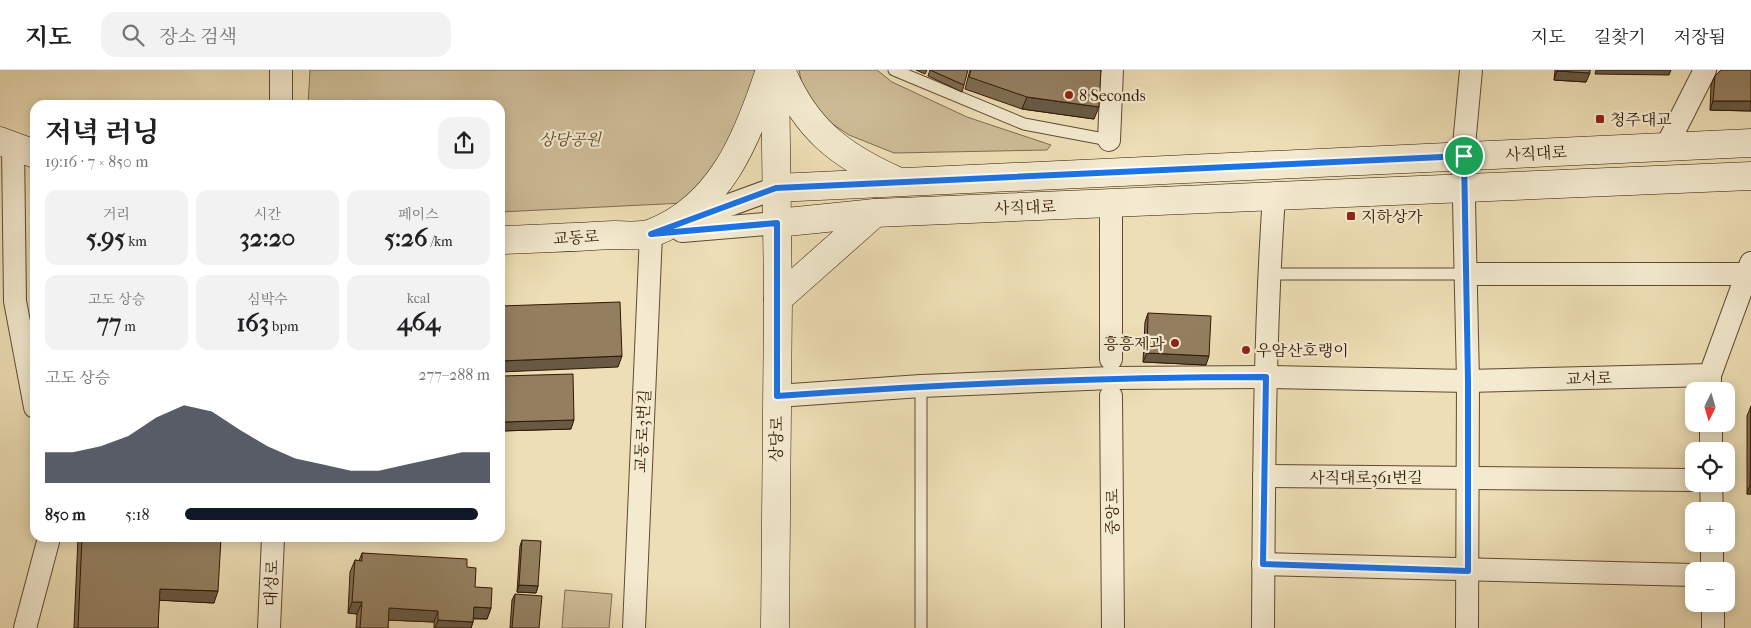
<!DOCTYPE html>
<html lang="ko">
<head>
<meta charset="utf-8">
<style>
  body { margin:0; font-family:"IM FELL French Canon","Noto Serif KR",serif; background:#f2f2f2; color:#202124; height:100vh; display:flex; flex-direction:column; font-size:19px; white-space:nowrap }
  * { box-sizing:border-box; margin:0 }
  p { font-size:16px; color:#757577 }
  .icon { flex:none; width:28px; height:28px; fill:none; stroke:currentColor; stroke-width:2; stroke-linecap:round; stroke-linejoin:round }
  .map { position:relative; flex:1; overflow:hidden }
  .drawer { position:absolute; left:30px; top:30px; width:475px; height:442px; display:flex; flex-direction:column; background:#fff; border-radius:15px; box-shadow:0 2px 12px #0003 }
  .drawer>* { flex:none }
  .needle { width:32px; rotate:185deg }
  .fabs { position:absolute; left:1685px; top:312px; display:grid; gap:10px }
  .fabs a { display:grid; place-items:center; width:50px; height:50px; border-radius:10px; background:#fff; box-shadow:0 2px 12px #0003; font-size:25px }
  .pin { position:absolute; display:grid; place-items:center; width:42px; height:42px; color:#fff; margin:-21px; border:2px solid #fff; border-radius:50%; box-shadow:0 1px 5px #0007 }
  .round { display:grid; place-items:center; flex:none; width:52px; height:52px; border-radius:15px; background:#f2f2f2 }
  .overview { display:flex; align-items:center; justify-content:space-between; height:85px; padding:0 15px }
  h1 { font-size:28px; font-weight:700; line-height:38px }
  .stats { display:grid; grid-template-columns:repeat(3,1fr); gap:8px; height:85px; padding:5px 15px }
  .stats div { display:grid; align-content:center; border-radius:12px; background:#f2f2f2; text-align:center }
  .stats b { font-size:25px; font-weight:700 }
  .stats small { font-size:14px; font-weight:400 }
  .stats p { font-size:14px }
  .chart { height:140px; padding:10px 15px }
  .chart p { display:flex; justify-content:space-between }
  .chart svg { width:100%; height:90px; margin-top:5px; fill:#111827; opacity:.7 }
  ul { padding:0 15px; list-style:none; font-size:16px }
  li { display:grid; grid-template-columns:80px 60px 1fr; align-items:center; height:38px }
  li i { height:12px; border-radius:6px; background:#111827 }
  header { display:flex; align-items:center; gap:30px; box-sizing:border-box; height:70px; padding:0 25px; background:#fff; border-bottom:1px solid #e0e0e0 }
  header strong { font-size:24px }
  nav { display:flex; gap:28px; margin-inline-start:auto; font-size:18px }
  .search { width:350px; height:45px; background:#f2f2f2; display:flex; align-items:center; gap:12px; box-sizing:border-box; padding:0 18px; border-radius:15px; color:#757577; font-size:19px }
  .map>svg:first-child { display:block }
  .green { fill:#cdbc97; stroke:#806a4e }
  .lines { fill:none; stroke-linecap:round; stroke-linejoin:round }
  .lane-casing { stroke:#614a30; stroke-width:13 }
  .street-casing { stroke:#614a30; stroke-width:24 }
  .secondary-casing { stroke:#321804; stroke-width:29 }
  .lane { stroke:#f3eacf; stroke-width:11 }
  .street { stroke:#f3eacf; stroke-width:22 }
  .secondary { stroke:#f3eacf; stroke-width:28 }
  .wall { fill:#7e6d53; stroke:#321804 }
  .shaded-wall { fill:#675943; stroke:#321804 }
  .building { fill:#937f60; stroke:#321804 }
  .route-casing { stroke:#fff; stroke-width:10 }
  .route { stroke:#1a73e8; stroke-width:6 }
  .poi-dot { fill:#8f2418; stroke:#f3eacf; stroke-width:2 }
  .labels { text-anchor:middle; stroke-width:4.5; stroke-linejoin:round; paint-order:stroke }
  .poi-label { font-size:16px; fill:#321804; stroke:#f3eacf; text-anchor:start }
  .park-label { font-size:16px; font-style:italic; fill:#604930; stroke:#f3eacf }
  .street-label { font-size:16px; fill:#321804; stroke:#f3eacf }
</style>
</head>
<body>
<header>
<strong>지도</strong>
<div class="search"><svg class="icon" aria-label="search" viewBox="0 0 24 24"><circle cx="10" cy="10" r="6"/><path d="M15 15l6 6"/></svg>장소 검색</div>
<nav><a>지도</a><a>길찾기</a><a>저장됨</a></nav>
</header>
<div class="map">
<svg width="1751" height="558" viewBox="0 0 1751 558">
  <rect width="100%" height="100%" fill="#eddeb5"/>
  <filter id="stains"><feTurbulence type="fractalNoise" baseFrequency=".004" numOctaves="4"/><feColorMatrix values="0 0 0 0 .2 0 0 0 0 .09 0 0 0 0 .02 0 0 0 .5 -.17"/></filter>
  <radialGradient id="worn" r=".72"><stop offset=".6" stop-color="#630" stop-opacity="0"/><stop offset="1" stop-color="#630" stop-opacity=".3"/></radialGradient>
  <!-- green -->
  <g class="green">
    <path d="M310,0h443l6,5 -34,87 -41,41 -184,9v-107h-192z"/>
    <path d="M799,0h78l15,12 75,35 84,28 -4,5 -153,3 -45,-18 -27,-18 -18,-23z"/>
    <path d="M565,520l47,4 -3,34h-47z"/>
  </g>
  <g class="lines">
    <defs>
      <g id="lane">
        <path d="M894,0l130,54 85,16"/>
        <path d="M1269,204h198"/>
        <path d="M921,558v-242"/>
      </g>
      <g id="street">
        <path d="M281,35v-35"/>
        <path d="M1109,70l3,-70"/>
        <path d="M13,76l2,155 20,106"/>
        <path d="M1666,77l39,-77"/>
        <path d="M680,153l96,-35"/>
        <path d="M682,161l95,-8"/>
        <path d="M1467,204h279"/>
        <path d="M1111,289v-156"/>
        <path d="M1710,321v-16l41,-112"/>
        <path d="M777,326l144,-10 190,-8 155,-1 202,4 242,-6"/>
        <path d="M1111,326l2,232"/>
        <path d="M1711,354v27"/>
        <path d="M1264,406l430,4"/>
        <path d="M1711,414l1,27"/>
        <path d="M1712,474v27"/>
        <path d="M1263,494l431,11"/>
        <path d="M1713,534v24"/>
        <path d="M25,558l24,-90"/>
        <path d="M269,558l4,-90"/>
        <path d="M634,558l17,-394"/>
        <path d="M1263,558c1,-144 1,-288 11,-432"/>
        <path d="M1467,558l1,-247 -5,-225 8,-86"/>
      </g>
      <g id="secondary">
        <path d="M781,0c24,58 58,85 114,110"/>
        <path d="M0,71l35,13"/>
        <path d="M776,118l975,-45"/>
        <path d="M777,153l98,-10 876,-37"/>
        <path d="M500,170c38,-1 76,-3 114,-5 12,0 28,2 38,-2 68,-26 95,-94 116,-157"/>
        <path d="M778,229l97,-86"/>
        <path d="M775,558l3,-329 -3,-229"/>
      </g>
    </defs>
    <!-- lane casing -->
    <use href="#lane" class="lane-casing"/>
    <!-- street casing -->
    <use href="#street" class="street-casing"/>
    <!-- secondary casing -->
    <use href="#secondary" class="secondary-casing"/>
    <!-- lane -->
    <use href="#lane" class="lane"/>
    <!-- street -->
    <use href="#street" class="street"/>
    <!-- secondary -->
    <use href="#secondary" class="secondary"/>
  </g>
  <!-- wall -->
  <g class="wall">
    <path d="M916,0h11l-2,4z"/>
    <path d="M930,0l34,15 -2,7 -34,-16z"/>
    <path d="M970,0h131l-7,49 -72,-10 -57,-20z"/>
    <path d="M1555,0h35l-4,12 -32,-2z"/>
    <path d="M1751,0v41l-41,-1 1,-25 4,-9z"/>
    <path d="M1148,243l58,52 -63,-3 2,-40z"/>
    <path d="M502,306l69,53 -71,2v-48z"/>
    <path d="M1751,336v88h-4v-78z"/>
    <path d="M78,468h143l-7,65 -55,-3 -1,28h-84z"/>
    <path d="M522,470l16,46 -2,7 -19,-1 3,-46z"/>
    <path d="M362,483l105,14 8,20 16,21 -4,11h-14v3l-2,6h-37v-6l-46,-2v8h-32l1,-14 -9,-1 2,-41 5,-12 4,1z"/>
    <path d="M515,524l24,34h-29l2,-28z"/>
  </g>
  <!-- shaded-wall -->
  <g class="shaded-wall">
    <path d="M1596,0h75l-2,5 -74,-1z"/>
    <path d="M1557,1l33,2 -4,9 -32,-2z"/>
    <path d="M1027,27l72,10 -5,12 -72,-10z"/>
    <path d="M1713,31h38v10l-41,-1z"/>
    <path d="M1147,283l62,3 -3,9 -63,-3z"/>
    <path d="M622,286l-4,11 -118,5v-11z"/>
    <path d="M574,350l-3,9 -71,2 4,-9z"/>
    <path d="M1750,415h1v9h-4z"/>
    <path d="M519,515l19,1 -2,7 -19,-1z"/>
    <path d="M160,519l58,2 -4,12 -59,-3z"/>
    <path d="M352,532h10l-5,12 -9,-1z"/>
    <path d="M474,537l17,1 -4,11 -17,-1z"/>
    <path d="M389,538l49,3 -4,11 -49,-2z"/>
    <path d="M438,550l35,2 -2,6h-36z"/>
  </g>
  <!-- building -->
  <g class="building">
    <path d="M930,0h38l-4,15z"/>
    <path d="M971,0h130l-2,37 -72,-10 -58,-20z"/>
    <path d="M1558,0h32v3l-33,-2z"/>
    <path d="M1721,0h30v31h-38l2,-25z"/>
    <path d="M620,232l2,54 -122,5v-55z"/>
    <path d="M1148,243l63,3 -2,40 -62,-3z"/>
    <path d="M573,304l1,46 -70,2 -2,-46z"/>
    <path d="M1751,336v79h-1z"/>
    <path d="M82,468h139l-3,53 -58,-2 -2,39h-80z"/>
    <path d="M522,470l19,1 -3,45 -19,-1z"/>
    <path d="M362,483l105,6v8l9,1 -1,19 17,1 -1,20 -17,-1 -1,15 -35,-2v-9l-49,-3 -1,20h-28l2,-26h-10l3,-42 7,1z"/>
    <path d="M515,524l27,2 -3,32h-27z"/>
  </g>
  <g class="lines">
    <defs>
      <path id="route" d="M1464,86l4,225v190l-205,-7 3,-187c-164,0 -326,7 -489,19v-173l-126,11 125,-46z"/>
    </defs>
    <!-- route casing -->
    <use href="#route" class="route-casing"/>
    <!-- route -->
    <use href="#route" class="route"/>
  </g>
  <!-- markers -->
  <g class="poi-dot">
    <circle cx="1069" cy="25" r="5"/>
    <rect x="1595" y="44" width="10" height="10" rx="2.5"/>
    <rect x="1346" y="141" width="10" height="10" rx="2.5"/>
    <circle cx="1175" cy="273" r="5"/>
    <circle cx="1246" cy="280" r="5"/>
  </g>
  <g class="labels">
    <!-- poi labels -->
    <g class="poi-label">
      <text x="1079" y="31">8 Seconds</text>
      <text x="1610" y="55">청주대교</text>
      <text x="1361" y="152">지하상가</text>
      <text x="1165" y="279" text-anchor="end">흥흥제과</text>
      <text x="1256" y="286">우암산호랭이</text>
    </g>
    <!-- park labels -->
    <g class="park-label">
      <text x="570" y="75">상당공원</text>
    </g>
    <!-- street labels -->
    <g class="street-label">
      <text transform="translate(1536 83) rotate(-3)" y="6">사직대로</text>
      <text transform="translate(1025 137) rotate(-2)" y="6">사직대로</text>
      <text transform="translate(576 167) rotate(-3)" y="6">교동로</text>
      <text transform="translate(1589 308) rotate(-1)" y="6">교서로</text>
      <text transform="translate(642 361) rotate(-87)" y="6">교동로3번길</text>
      <text transform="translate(776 369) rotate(-89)" y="6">상당로</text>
      <text x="1366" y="413">사직대로361번길</text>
      <text transform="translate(1112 442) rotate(-90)" y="6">중앙로</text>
      <text transform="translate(271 513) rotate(-88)" y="6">대성로</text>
    </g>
  </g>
  <rect width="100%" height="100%" filter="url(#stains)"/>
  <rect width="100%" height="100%" fill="url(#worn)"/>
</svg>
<div class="fabs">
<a><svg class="needle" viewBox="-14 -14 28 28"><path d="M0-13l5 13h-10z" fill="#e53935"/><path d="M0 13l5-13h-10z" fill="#757577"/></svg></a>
<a><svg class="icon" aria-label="locate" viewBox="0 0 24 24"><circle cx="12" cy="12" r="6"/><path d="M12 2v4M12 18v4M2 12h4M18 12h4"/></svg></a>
<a>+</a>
<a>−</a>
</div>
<div class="pin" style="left:1464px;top:86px;background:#1e9e55"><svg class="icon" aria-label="arrive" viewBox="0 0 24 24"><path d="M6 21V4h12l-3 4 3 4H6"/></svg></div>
<section class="drawer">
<div class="overview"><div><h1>저녁 러닝</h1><p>19:16 · 7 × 850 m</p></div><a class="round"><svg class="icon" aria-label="share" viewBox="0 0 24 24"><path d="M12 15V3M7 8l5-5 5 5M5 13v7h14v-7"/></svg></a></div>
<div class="stats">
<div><p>거리</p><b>5.95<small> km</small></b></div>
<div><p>시간</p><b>32:20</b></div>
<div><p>페이스</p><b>5:26<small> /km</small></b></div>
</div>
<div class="stats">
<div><p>고도 상승</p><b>77<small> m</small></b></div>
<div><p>심박수</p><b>163<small> bpm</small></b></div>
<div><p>kcal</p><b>464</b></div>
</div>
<div class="chart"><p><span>고도 상승</span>277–288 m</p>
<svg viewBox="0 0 160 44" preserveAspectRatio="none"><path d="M0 44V29L10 29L20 26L30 21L40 12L50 6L60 9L70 18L80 26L90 32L100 35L110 38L120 38L130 35L140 32L150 29L160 29V44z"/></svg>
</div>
<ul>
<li><b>850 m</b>5:18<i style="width:96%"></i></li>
</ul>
</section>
</div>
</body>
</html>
